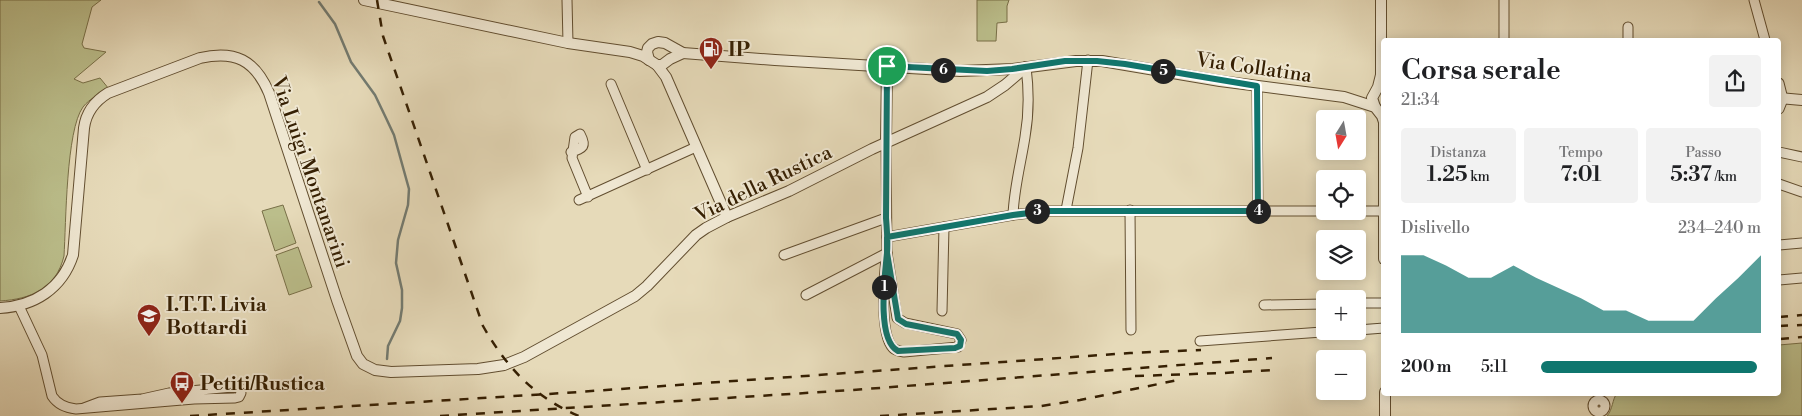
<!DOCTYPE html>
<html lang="it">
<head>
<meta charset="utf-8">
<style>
  body { margin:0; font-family:"Libre Bodoni",serif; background:#f2f2f2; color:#202124; height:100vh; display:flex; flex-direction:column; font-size:19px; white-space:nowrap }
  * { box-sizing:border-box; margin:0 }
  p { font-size:16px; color:#757577 }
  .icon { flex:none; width:28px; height:28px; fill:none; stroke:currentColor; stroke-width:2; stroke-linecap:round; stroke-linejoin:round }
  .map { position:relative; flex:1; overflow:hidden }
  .side { position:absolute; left:1381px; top:38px; width:400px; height:358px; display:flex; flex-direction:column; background:#fff; border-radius:5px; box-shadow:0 2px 12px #0003 }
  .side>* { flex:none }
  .needle { width:32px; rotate:191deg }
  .tools { position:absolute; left:1316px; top:110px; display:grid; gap:10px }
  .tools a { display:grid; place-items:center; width:50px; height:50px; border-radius:5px; background:#fff; box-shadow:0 2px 12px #0003; font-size:25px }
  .pin { position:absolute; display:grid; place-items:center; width:42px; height:42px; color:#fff; margin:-21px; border:2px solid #fff; border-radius:50%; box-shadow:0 1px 5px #0007 }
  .km { position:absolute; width:25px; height:25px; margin:-12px; border-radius:50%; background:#222; color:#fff; font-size:14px; line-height:25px; text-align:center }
  .round { display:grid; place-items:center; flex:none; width:52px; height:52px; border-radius:5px; background:#f2f2f2 }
  .headline { display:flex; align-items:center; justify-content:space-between; height:85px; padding:0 20px }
  h1 { font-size:28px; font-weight:600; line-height:38px }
  .figures { display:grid; grid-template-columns:repeat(3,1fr); gap:8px; height:85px; padding:5px 20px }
  .figures div { display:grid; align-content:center; border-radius:5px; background:#f2f2f2; text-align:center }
  .figures b { font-size:21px; font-weight:600 }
  .figures small { font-size:14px; font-weight:400 }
  .figures p { font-size:14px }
  .chart { height:140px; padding:10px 20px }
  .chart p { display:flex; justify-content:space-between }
  .chart svg { width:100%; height:90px; margin-top:5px; fill:#0f766e; opacity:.7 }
  ul { padding:0 20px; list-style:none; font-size:16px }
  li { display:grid; grid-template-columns:80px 60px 1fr; align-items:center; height:38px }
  li i { height:12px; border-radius:6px; background:#0f766e }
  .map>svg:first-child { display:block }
  .green { fill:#bbbe8b; stroke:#786f47 }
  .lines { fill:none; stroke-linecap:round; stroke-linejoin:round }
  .stream { stroke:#737b71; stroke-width:2.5 }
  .minor-casing { stroke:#624e30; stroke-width:11 }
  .tertiary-casing { stroke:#624e30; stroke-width:12 }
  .minor { stroke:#efe7d2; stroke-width:9 }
  .tertiary { stroke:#efe7d2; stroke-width:10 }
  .rail { stroke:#362003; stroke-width:2.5; stroke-dasharray:9 9; stroke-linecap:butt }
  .route-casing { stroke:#fff; stroke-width:10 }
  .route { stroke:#0f766e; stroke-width:6 }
  .labels { text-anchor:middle; stroke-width:4; stroke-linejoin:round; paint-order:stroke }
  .poi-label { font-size:20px; font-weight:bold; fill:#362003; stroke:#efe7d2; text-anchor:start }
  .street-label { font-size:20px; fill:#362003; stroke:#efe7d2 }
</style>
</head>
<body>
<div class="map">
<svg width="1802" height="416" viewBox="0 0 1802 416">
  <rect width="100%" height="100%" fill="#e6dab9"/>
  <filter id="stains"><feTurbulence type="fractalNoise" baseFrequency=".004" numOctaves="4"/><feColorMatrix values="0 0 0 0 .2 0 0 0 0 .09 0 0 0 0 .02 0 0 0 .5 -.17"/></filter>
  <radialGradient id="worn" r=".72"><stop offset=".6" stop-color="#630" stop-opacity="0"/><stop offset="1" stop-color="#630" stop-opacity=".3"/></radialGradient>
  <!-- green -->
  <g class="green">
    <path d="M0,0h101l-9,7 -10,37 2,4 22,4 -32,27 9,4 17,-5 9,11c-9,5 -19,9 -26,18 -17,23 -17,117 -19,149 -8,33 -33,43 -64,45z"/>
    <path d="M977,0h32l-2,6v16l-10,1 -1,18h-19z"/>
    <path d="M283,205l13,38 -21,8 -13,-40z"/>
    <path d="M298,247l14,40 -23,8 -13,-40z"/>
    <path d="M1802,343v73h-195c6,-7 5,-16 10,-23l162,-1v-47z"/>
  </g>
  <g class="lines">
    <!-- stream -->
    <path class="stream" d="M319,2l16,22 16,38 24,33 11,23 8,17 15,54 -1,16 -10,35 -2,23 6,27v18l-2,13 -12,25 -1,13"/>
    <defs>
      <g id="minor">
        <path d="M567,0l1,43"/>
        <path d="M1754,0l11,40"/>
        <path d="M1504,40v-40"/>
        <path d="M1628,40v-13"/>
        <path d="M1779,83l4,16 -4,10"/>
        <path d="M611,84l36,86"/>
        <path d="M1257,86l1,125"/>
        <path d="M886,142l1,111 10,65 8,5 52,11 4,6 -3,7 -54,5c-5,-1 -8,-1 -11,-4 -14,-14 -9,-76 -6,-95"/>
        <path d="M571,152c12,-4 16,-5 9,-18l-5,3 -3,21 16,39"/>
        <path d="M1779,152l23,5"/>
        <path d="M1779,184l23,8"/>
        <path d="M579,200l117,-53"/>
        <path d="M1066,210l12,-62 10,-88"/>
        <path d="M1130,210l1,120"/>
        <path d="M1358,211h26"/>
        <path d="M1013,215c1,-27 8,-52 12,-78 4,-23 4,-47 1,-70"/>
        <path d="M887,237l126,-22 33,-4h279"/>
        <path d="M1779,245l23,-2"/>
        <path d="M784,255l102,-37"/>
        <path d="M1779,280l23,-2"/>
        <path d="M806,295l81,-42"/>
        <path d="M1358,303h26"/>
        <path d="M1264,305l61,-1"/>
        <path d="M19,306l23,49 10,41c6,9 14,12 24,13l118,-10 41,-1 4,-1 2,-4 -1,-5 -8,-1 -63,6 -27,6 -42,3 -16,6"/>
        <path d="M942,311l2,-84"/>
        <path d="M1358,330l26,-2"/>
        <path d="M1200,341l136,-10"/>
        <circle cx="1599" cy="406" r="6"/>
      </g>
      <g id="tertiary">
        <path d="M364,0l204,43 62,9 13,4 14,9h5l8,-6 13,-6"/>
        <path d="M649,60l-2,-8 1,-4 4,-4 6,-2 7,1 18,10 92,7 185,11 53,-2 63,-8h26l118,20 124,16 31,10 7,9 2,6"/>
        <path d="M657,65l9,12 61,140"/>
        <path d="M1779,98l23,2"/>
        <path d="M1375,107l-3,-9 6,-11 3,-12v-75"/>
        <path d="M1384,121v138"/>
        <path d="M886,142l1,-76"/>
        <path d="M0,308c34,-2 62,-19 73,-53l11,-127c2,-15 11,-27 24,-35l92,-35c35,-8 55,2 69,35l68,207 20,56 6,8 12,6 16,2 87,-3 26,-4 20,-8 111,-61 12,-10 49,-51 10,-7 21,-11 62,-26 83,-42 115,-52 18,-12 21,-18"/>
        <path d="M1385,392v24"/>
      </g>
    </defs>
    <!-- minor casing -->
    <use href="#minor" class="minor-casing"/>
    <!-- tertiary casing -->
    <use href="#tertiary" class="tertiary-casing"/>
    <!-- minor -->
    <use href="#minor" class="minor"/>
    <!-- tertiary -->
    <use href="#tertiary" class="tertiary"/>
    <!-- rail -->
    <g class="rail">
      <path d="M377,0l6,36 100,290c24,42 51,71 96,90"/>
      <path d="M1779,317l23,-2"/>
      <path d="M1779,326l23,-1"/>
      <path d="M1780,339l22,-2"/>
      <path d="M1135,376l88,-3 50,-3"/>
      <path d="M190,416l374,-23 566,-40 71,-3"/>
      <path d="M440,416l413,-26 419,-32"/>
      <path d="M880,416l161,-10 39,-6 98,-20"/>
    </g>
  </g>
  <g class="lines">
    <defs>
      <path id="route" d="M887,66l-1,152c1,12 2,24 1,35 -2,21 -11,87 11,98l57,-3 5,-2 1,-6 -4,-6 -51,-10 -8,-5 -11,-66v-16l126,-22 33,-4h212l-1,-125 -132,-22 -28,-3h-32l-53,8 -25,2 -100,-5"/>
    </defs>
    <!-- route casing -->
    <use href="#route" class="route-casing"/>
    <!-- route -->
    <use href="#route" class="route"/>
  </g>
  <!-- icons -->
  <defs>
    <symbol id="fuel-pin" viewBox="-11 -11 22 30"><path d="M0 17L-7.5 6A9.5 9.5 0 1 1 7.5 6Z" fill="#8f2418" stroke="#efe7d2"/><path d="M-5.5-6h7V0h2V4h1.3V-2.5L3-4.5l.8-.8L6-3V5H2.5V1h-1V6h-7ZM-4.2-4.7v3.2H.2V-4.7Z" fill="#fff"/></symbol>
    <symbol id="school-pin" viewBox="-11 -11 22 30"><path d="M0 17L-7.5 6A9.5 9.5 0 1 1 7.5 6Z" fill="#8f2418" stroke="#efe7d2"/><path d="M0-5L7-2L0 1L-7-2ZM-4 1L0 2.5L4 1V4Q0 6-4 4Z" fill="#fff"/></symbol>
    <symbol id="bus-pin" viewBox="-11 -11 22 30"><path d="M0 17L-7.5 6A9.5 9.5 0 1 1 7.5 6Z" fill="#8f2418" stroke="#efe7d2"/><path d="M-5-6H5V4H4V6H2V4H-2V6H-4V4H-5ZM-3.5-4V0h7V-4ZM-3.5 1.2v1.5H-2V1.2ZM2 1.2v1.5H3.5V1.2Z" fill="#fff"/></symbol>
  </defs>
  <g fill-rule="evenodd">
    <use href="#fuel-pin" x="697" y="35" width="28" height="38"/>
    <use href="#school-pin" x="135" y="302" width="28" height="38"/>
    <use href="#bus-pin" x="168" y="369" width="28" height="38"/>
  </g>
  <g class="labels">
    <!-- poi labels -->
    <g class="poi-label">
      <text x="728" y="56">IP</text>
      <text x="166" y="311">I.T.T. Livia<tspan x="166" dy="23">Bottardi</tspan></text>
      <text x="200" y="390">Petiti/Rustica</text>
    </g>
    <!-- street labels -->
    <g class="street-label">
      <text transform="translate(1254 67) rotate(8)" y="7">Via Collatina</text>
      <text transform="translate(311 172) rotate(71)" y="7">Via Luigi Montanarini</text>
      <text transform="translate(763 183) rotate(-26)" y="7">Via della Rustica</text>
    </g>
  </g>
  <rect width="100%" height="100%" filter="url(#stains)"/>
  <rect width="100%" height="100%" fill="url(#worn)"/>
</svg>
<div class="tools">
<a><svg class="needle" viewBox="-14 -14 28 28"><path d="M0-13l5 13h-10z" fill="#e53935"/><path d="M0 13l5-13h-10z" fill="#757577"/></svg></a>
<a><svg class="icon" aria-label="locate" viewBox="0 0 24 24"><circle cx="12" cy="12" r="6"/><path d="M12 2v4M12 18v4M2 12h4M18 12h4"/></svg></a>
<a><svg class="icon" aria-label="layers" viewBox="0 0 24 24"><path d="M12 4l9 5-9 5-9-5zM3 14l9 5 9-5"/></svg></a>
<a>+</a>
<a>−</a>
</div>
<div class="pin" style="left:887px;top:66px;background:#1e9e55"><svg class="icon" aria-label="arrive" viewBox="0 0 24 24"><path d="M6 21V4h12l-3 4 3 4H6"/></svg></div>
<b class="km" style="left:884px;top:287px">1</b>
<b class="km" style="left:1037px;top:211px">3</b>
<b class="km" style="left:1258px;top:211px">4</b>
<b class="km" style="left:1163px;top:71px">5</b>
<b class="km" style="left:943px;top:70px">6</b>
<section class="side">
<div class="headline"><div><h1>Corsa serale</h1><p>21:34</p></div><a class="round"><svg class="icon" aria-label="share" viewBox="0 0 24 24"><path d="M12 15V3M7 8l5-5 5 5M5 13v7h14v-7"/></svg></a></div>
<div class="figures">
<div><p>Distanza</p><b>1.25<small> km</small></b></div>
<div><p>Tempo</p><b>7:01</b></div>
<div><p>Passo</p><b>5:37<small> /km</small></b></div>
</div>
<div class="chart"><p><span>Dislivello</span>234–240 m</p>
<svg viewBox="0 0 160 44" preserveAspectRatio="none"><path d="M0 44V6L10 6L20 11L30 17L40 17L50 11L60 17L70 22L80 27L90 33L100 33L110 38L120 38L130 38L140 27L150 17L160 6V44z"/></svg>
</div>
<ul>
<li><b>200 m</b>5:11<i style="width:98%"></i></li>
</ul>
</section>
</div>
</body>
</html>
